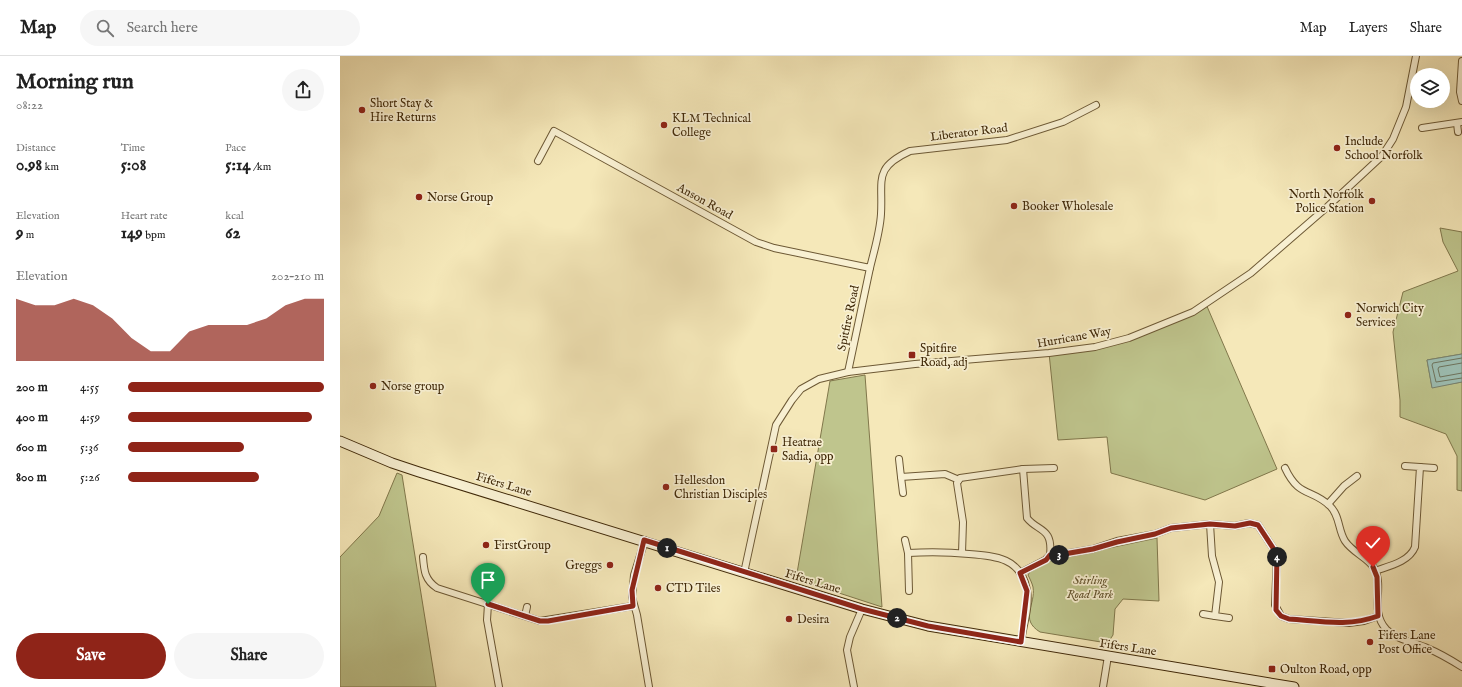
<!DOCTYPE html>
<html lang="en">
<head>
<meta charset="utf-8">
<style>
  body { margin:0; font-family:"IM FELL English",serif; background:#f6f6f6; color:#222; height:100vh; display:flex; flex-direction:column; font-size:15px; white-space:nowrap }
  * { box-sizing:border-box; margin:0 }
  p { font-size:13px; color:#767676 }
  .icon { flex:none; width:22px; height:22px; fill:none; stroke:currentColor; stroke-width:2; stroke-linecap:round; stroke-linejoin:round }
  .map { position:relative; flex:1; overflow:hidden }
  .details { display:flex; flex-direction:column; background:#fff; width:340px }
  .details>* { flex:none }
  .tools { position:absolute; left:1070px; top:12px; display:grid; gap:8px }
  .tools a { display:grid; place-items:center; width:40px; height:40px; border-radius:50%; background:#fff; box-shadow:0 4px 16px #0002; font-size:20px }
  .pin { position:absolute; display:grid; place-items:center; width:34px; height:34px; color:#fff; margin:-41px -17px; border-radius:50% 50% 50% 0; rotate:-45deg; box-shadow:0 0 4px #0007 }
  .pin .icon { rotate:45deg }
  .km { position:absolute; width:20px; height:20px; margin:-10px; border-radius:50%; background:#222; color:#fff; font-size:11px; line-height:20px; text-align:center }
  .round { display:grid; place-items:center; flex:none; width:42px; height:42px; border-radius:21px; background:#f6f6f6 }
  .overview { display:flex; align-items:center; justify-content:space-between; height:68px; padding:0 16px }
  h1 { font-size:22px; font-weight:700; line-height:30px }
  .metrics { display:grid; grid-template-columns:repeat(3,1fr); gap:6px; height:68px; padding:4px 16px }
  .metrics div { display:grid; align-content:center }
  .metrics b { font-size:17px; font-weight:700 }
  .metrics small { font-size:11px; font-weight:400 }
  .metrics p { font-size:11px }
  .chart { height:112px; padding:8px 16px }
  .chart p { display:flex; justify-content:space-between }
  .chart svg { width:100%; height:72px; margin-top:4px; fill:#8f2418; opacity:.7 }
  .primary-button { display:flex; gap:8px; margin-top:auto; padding:8px 16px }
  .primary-button a { flex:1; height:46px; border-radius:24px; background:#8f2418; color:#fff; font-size:16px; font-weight:700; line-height:46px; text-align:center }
  .primary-button a+a { background:#f6f6f6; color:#222 }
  ul { padding:0 16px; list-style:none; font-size:13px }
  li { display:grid; grid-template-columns:64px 48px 1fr; align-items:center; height:30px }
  li i { height:10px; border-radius:5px; background:#8f2418 }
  header { display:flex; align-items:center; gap:24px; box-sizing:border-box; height:56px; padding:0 20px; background:#fff; border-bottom:1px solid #e0e0e0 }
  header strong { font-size:19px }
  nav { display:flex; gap:22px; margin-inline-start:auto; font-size:14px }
  .search { width:280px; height:36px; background:#f6f6f6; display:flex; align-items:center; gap:10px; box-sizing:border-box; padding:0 14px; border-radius:22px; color:#767676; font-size:15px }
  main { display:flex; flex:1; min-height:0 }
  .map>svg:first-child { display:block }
  .green { fill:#bfc58d; stroke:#80774b }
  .water { fill:#9dbfb4; stroke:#788370 }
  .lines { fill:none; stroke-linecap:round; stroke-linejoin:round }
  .shore { stroke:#6e745e; stroke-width:1 }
  .street-casing { stroke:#6d5935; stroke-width:8 }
  .secondary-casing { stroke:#402909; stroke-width:11 }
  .street { stroke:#f8f0d2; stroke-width:6 }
  .secondary { stroke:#f8f0d2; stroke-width:9 }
  .route-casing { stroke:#fff; stroke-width:8 }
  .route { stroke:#8f2418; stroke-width:5 }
  .poi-dot { fill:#8f2418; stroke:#f8f0d2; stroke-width:1.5 }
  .labels { text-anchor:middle; stroke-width:3.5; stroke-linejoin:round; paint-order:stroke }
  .poi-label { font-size:12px; fill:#402909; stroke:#f8f0d2; text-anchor:start }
  .street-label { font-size:12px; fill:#402909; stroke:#f8f0d2 }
  .park-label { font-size:12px; font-style:italic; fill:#60502a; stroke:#f8f0d2 }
</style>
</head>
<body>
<header>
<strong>Map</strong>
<div class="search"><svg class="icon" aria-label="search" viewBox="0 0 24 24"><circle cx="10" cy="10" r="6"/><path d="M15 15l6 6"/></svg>Search here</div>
<nav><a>Map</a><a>Layers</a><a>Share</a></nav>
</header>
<main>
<section class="details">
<div class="overview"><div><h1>Morning run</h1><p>08:22</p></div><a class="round"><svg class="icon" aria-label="share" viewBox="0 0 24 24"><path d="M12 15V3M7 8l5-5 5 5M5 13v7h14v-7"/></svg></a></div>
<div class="metrics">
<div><p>Distance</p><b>0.98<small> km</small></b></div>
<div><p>Time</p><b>5:08</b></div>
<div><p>Pace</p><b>5:14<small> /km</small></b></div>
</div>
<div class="metrics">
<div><p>Elevation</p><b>9<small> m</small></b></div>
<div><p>Heart rate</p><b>149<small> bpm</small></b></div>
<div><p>kcal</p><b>62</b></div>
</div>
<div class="chart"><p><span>Elevation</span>202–210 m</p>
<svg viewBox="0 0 160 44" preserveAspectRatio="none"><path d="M0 44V6L10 10L20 10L30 6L40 10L50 18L60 30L70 38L80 38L90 26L100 22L110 22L120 22L130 18L140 10L150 6L160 6V44z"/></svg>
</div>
<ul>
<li><b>200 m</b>4:55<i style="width:100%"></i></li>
<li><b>400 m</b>4:59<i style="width:94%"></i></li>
<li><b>600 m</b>5:36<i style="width:59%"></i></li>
<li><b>800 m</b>5:26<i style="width:67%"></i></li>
</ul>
<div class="primary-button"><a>Save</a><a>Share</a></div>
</section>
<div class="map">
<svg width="1122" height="631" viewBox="0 0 1122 631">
  <rect width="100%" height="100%" fill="#f5e8b9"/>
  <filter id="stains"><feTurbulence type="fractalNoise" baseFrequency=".005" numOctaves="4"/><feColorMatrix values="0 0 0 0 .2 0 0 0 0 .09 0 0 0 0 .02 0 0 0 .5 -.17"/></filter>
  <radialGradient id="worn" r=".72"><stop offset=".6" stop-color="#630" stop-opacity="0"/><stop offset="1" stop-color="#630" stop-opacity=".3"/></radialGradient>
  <!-- green -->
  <g class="green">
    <path d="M1100,172l22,4v122l-35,6 5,27 30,-5v109l-5,-1v-34l-11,-22 -46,-17v-17l-7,-68 10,-40 55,-21 -15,-29z"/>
    <path d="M866,248l71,165 -72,31 -94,-27 -4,-36 -49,3 -9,-87 80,-15z"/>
    <path d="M525,319l17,232 -86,-28 34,-198z"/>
    <path d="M57,417l5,2 34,212h-96v-130l39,-41z"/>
    <path d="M817,482l2,63 -36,-2 -8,10 -2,26 -4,6 -8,1 -61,-10c-21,-13 -4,-27 -7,-45 -1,-4 -3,-8 -5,-12l3,-5 21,-10z"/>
  </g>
  <!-- water -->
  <path class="water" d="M1122,298v28l-30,6 -5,-28z"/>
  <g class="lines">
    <!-- shore -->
    <g class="shore">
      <path d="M1122,302l-29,5 -1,2 4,17 26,-4"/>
      <path d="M1122,307l-23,4 -1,2 2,8 22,-4"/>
    </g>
    <defs>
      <g id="street">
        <path d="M1122,5l-2,31 2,9"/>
        <path d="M1117,67l1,9"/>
        <path d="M1082,72l40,-6"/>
        <path d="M198,105l16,-30 202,111 18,6 96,20c4,-17 10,-36 11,-54 2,-34 -8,-46 29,-63l97,-11 56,-18 33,-17"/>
        <path d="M508,316l22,-104"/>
        <path d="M559,403l2,18 44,-3 14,6"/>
        <path d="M1080,411l14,1"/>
        <path d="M945,412c14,30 26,20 45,38 10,10 8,24 15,35 8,12 22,16 29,27 11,19 -5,42 12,61 11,11 28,13 41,19 12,5 24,12 35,19"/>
        <path d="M683,413l4,49c11,14 26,9 23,37"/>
        <path d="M561,421l2,16"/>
        <path d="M988,448l16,-18 13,-10"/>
        <path d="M870,468l2,32 7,26 -4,34 14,2"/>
        <path d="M305,484l-11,35 -2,22 5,18 12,72"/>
        <path d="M565,484l3,13c20,-1 40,-1 61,1 27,2 52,4 58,36 3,16 -4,36 -6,52"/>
        <path d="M568,497l1,38"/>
        <path d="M622,497l1,-31 -6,-39 3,-5 63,-9 31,-1"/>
        <path d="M83,501c1,14 2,23 14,31l103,33 93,-15"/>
        <path d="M1035,515c14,-5 34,-9 40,-24l5,-80 -15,-1"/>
        <path d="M404,517l32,-148 16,-25 9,-11 18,-10 29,-7 67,-8 134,-11 46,-6 34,-9 64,-26 58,-39 75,-65 56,-52 11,-17 13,-32 10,-51"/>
        <path d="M680,517l25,-13 5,-5 14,-1 29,-5 24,-8 38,-7 16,-6 39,-4 25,2 14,-3 9,2 19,29 -2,51 6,11 8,3 60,4 15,-2 14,-5"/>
        <path d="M148,548l-1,16 12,67"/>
        <path d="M863,558l12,2"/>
        <path d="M185,560l2,-9"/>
        <path d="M514,631l-7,-37 3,-13 12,-28"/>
        <path d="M763,631l5,-31"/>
      </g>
      <path id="secondary" d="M0,385l52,22 27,9 443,137 66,17 366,61"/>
    </defs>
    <!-- street casing -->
    <use href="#street" class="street-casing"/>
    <!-- secondary casing -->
    <use href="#secondary" class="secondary-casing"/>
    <!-- street -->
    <use href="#street" class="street"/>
    <!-- secondary -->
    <use href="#secondary" class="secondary"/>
  </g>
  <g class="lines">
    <defs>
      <path id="route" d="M148,548l52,17h8l85,-15 -1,-16 12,-50 218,69 66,17 93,16 6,-51 -7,-18 26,-13 4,-5 14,-1 29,-5 24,-7 38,-8 16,-6 39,-4 25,2 15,-3 8,2 19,29 -1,56 5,6 8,3c31,2 59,8 89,-3l-1,-39 -4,-10"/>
    </defs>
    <!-- route casing -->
    <use href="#route" class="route-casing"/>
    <!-- route -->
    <use href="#route" class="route"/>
  </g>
  <!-- markers -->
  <g class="poi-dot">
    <circle cx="22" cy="54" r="4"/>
    <circle cx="324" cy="69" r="4"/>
    <circle cx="997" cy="92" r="4"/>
    <circle cx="79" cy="141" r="4"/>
    <circle cx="1032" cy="145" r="4"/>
    <circle cx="674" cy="150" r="4"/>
    <circle cx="1008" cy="259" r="4"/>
    <rect x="568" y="295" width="8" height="8" rx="2"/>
    <circle cx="33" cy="330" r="4"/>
    <rect x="430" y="389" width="8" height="8" rx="2"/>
    <circle cx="326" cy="431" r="4"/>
    <circle cx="146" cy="489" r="4"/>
    <circle cx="270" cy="509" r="4"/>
    <circle cx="318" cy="532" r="4"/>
    <circle cx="449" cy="563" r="4"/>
    <circle cx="1030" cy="586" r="4"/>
    <rect x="928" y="609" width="8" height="8" rx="2"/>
  </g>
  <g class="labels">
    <!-- poi labels -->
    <g class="poi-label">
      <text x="30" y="51">Short Stay &amp;<tspan x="30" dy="14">Hire Returns</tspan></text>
      <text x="332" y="66">KLM Technical<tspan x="332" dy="14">College</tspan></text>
      <text x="1005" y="89">Include<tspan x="1005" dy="14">School Norfolk</tspan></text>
      <text x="1024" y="142" text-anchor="end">North Norfolk<tspan x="1024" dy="14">Police Station</tspan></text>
      <text x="87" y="145">Norse Group</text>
      <text x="682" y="154">Booker Wholesale</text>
      <text x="1016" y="256">Norwich City<tspan x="1016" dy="14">Services</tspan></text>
      <text x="580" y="296">Spitfire<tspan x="580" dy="14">Road, adj</tspan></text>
      <text x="41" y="334">Norse group</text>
      <text x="442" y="390">Heatrae<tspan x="442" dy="14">Sadia, opp</tspan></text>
      <text x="334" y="428">Hellesdon<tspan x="334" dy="14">Christian Disciples</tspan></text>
      <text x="154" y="493">FirstGroup</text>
      <text x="262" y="513" text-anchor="end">Greggs</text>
      <text x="326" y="536">CTD Tiles</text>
      <text x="457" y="567">Desira</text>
      <text x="1038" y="583">Fifers Lane<tspan x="1038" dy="14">Post Office</tspan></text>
      <text x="940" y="617">Oulton Road, opp</text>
    </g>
    <!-- street labels -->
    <g class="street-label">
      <text transform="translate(629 76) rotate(-7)" y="4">Liberator Road</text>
      <text transform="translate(365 145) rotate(29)" y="4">Anson Road</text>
      <text transform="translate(508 262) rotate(-78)" y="4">Spitfire Road</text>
      <text transform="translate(734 281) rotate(-10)" y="4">Hurricane Way</text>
      <text transform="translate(164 428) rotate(17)" y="4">Fifers Lane</text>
      <text transform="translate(473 525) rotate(17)" y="4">Fifers Lane</text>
      <text transform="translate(788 591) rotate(9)" y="4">Fifers Lane</text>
    </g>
    <!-- park labels -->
    <g class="park-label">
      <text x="750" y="528">Stirling<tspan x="750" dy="14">Road Park</tspan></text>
    </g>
  </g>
  <rect width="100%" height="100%" filter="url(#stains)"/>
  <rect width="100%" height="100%" fill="url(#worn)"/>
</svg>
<div class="tools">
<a><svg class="icon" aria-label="layers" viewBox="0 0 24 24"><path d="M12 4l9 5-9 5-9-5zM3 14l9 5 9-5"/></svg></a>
</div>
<div class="pin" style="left:148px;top:548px;background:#1e9e55"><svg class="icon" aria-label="arrive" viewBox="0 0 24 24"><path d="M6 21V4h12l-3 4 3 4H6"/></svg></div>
<div class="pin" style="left:1033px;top:511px;background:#d93025"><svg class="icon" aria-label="check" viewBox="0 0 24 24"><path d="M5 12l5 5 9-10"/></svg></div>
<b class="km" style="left:327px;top:492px">1</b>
<b class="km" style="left:557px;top:562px">2</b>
<b class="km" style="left:719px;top:499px">3</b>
<b class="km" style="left:937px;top:501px">4</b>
</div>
</main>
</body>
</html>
